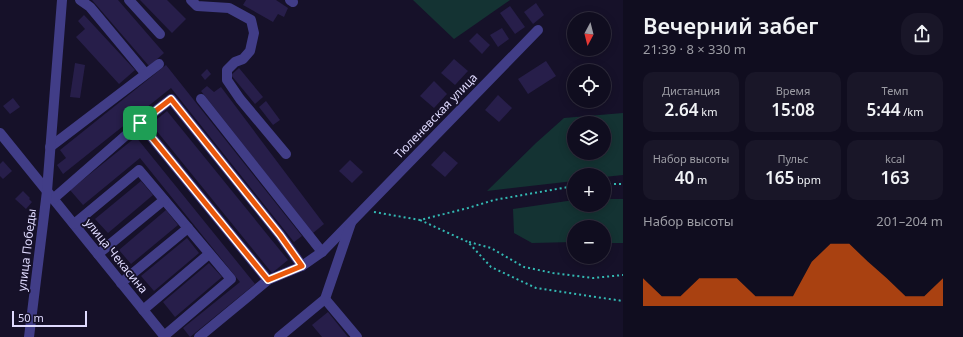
<!DOCTYPE html>
<html lang="ru">
<head>
<meta charset="utf-8">
<style>
  body { margin:0; font-family:"Noto Sans",sans-serif; background:#191628; color:#f1f3f6; height:100vh; display:flex; flex-direction:column; font-size:15px; white-space:nowrap }
  * { box-sizing:border-box; margin:0 }
  p { font-size:13px; color:#9c9ca4 }
  .icon { flex:none; width:22px; height:22px; fill:none; stroke:currentColor; stroke-width:2; stroke-linecap:round; stroke-linejoin:round }
  .map { position:relative; flex:1; overflow:hidden }
  .side { display:flex; flex-direction:column; background:#100d1f; width:340px }
  .side>* { flex:none }
  .needle { width:26px; rotate:187deg }
  .buttons { position:absolute; left:567px; top:12px; display:grid; gap:8px }
  .buttons a { display:grid; place-items:center; width:44px; height:44px; border-radius:50%; background:#100d1f; box-shadow:0 2px 10px #0003,0 0 0 1px #302d3d; font-size:20px }
  .scale { position:absolute; left:12px; bottom:10px; width:75px; box-sizing:border-box; padding-left:4px; border:2px solid #dfdafe; border-top:0; font-size:11px; line-height:14px; white-space:nowrap; color:#dfdafe; -webkit-text-stroke:3px #161129; paint-order:stroke }
  .pin { position:absolute; display:grid; place-items:center; width:34px; height:34px; color:#fff; margin:-17px; border-radius:8px; box-shadow:0 2px 6px #0006 }
  .round { display:grid; place-items:center; flex:none; width:42px; height:42px; border-radius:16px; background:#191628 }
  .summary { display:flex; align-items:center; justify-content:space-between; height:68px; padding:0 20px }
  h1 { font-size:22px; font-weight:600; line-height:30px }
  .metrics { display:grid; grid-template-columns:repeat(3,1fr); gap:6px; height:68px; padding:4px 20px }
  .metrics div { display:grid; align-content:center; border-radius:10px; background:#191628; text-align:center }
  .metrics b { font-size:17px; font-weight:600 }
  .metrics small { font-size:11px; font-weight:400 }
  .metrics p { font-size:11px }
  .chart { height:112px; padding:8px 20px }
  .chart p { display:flex; justify-content:space-between }
  .chart svg { width:100%; height:72px; margin-top:4px; fill:#ea580c; opacity:.7 }
  main { display:flex; flex:1; min-height:0 }
  .map>svg:first-child { display:block }
  .green { fill:#143333; fill-rule:evenodd }
  .building { fill:#271e4a }
  .lines { fill:none; stroke-linecap:round; stroke-linejoin:round }
  .path { stroke:#33b9b3; stroke-width:2; stroke-dasharray:2 3; stroke-linecap:butt }
  .minor { stroke:#413d87; stroke-width:10 }
  .route-casing { stroke:#fff; stroke-width:8 }
  .route { stroke:#ea580c; stroke-width:5 }
  .labels { text-anchor:middle; stroke-width:3.5; stroke-linejoin:round; paint-order:stroke }
  .street-label { font-size:12px; fill:#dfdafe; stroke:#161129 }
</style>
</head>
<body>
<main>
<div class="map">
<svg width="623" height="337" viewBox="0 0 623 337">
  <rect width="100%" height="100%" fill="#161129"/>
  <!-- green -->
  <g class="green">
    <path d="M413,0h97l-56,39z"/>
    <path d="M623,113v62l-19,2v-2h-30v6l-87,10 49,-48 28,-25zM574,123h30v30h-30z"/>
    <path d="M604,199h19v44h-19v-16h-30v15l-42,1 -18,-10 -1,-24 61,-9v5h30z"/>
  </g>
  <!-- building -->
  <g class="building">
    <path d="M92,0h26l46,53 -15,13z"/>
    <path d="M140,0h27l19,19 -14,14z"/>
    <path d="M246,0h30l12,8 -4,9 -6,-3 -5,8 -30,-17z"/>
    <path d="M536,3l8,12 -11,9 -9,-12z"/>
    <path d="M510,6l15,21 -10,7 -15,-21z"/>
    <path d="M84,15l51,55 -16,14 -43,-47 9,-8 -7,-8z"/>
    <path d="M502,28l7,11 -11,8 -8,-12z"/>
    <path d="M477,33l13,12 -8,9 -13,-13z"/>
    <path d="M580,49h13l-9,6z"/>
    <path d="M454,59l14,12 -13,14 -14,-12z"/>
    <path d="M546,61l10,15 -28,18 -10,-15z"/>
    <path d="M75,63l10,2 -5,33 -10,-1z"/>
    <path d="M166,65l136,171 -8,6 -123,-154 -108,86 -6,-9 9,-7 -6,-8z"/>
    <path d="M239,68l24,29 -8,7 -24,-29z"/>
    <path d="M207,69l4,5 -6,6 -4,-5z"/>
    <path d="M434,81l13,13 -13,14 -14,-12z"/>
    <path d="M207,86l7,6 7,-5 103,137 -11,9 -112,-142z"/>
    <path d="M498,95l14,13 -13,14 -14,-12z"/>
    <path d="M13,98l7,9 -10,7 -7,-8z"/>
    <path d="M266,101l14,19 -7,5 -14,-18z"/>
    <path d="M167,111l121,149 -16,13 -121,-149z"/>
    <path d="M136,137l119,147 -65,53 -7,-9 57,-46 -100,-124 -57,47 -13,-15z"/>
    <path d="M444,151l14,12 -13,14 -14,-12z"/>
    <path d="M350,160l13,12 -11,11 -13,-12z"/>
    <path d="M3,161l9,10 -9,8 -3,-3v-12z"/>
    <path d="M141,181l12,14 -45,38 -13,-14z"/>
    <path d="M23,191l7,7 -1,1 3,3 -6,7 -11,-10z"/>
    <path d="M166,210l12,15 -47,39 -12,-14z"/>
    <path d="M187,238l12,15 -45,38 -13,-15z"/>
    <path d="M209,263l13,14 -47,40 -12,-15z"/>
    <path d="M328,312l20,25h-26l-10,-12z"/>
  </g>
  <g class="lines">
    <!-- path -->
    <g class="path">
      <path d="M604,184h19"/>
      <path d="M374,212l46,8 48,-12 26,-8 80,-14"/>
      <path d="M420,220l48,22 23,25 45,21 87,13"/>
      <path d="M469,242l22,6 33,19 29,6 40,5 30,-3"/>
    </g>
    <!-- minor -->
    <g class="minor">
      <path d="M80,0l10,7 55,66"/>
      <path d="M129,0l31,34"/>
      <path d="M191,0l6,6 32,2 22,12 3,13 -4,18 -7,8 -8,3 -8,8v10l13,19 46,55"/>
      <path d="M290,0l3,2"/>
      <path d="M201,99l121,153"/>
      <path d="M140,123l128,157 -69,57"/>
      <path d="M0,133l165,204"/>
      <path d="M50,147l109,-83"/>
      <path d="M53,199l87,-76 31,-24 109,136 22,31"/>
      <path d="M74,224l65,-54 92,109 -67,57"/>
      <path d="M98,254l66,-54"/>
      <path d="M268,280l34,-14 20,-14 216,-222"/>
      <path d="M121,283l67,-55"/>
      <path d="M325,299l32,38"/>
      <path d="M143,310l66,-56"/>
      <path d="M29,337l18,-146 15,-191"/>
      <path d="M279,337l46,-38 26,-76"/>
    </g>
  </g>
  <g class="lines">
    <defs>
      <path id="route" d="M171,99l109,136 22,31 -34,14 -128,-157z"/>
    </defs>
    <!-- route casing -->
    <use href="#route" class="route-casing"/>
    <!-- route -->
    <use href="#route" class="route"/>
  </g>
  <g class="labels">
    <!-- street labels -->
    <g class="street-label">
      <text transform="translate(436 116) rotate(-46)" y="4">Тюленевская улица</text>
      <text transform="translate(27 250) rotate(-83)" y="4">улица Победы</text>
      <text transform="translate(116 256) rotate(51)" y="4">улица Чекасина</text>
    </g>
  </g>
</svg>
<div class="buttons">
<a><svg class="needle" viewBox="-14 -14 28 28"><path d="M0-13l5 13h-10z" fill="#e53935"/><path d="M0 13l5-13h-10z" fill="#9c9ca4"/></svg></a>
<a><svg class="icon" aria-label="locate" viewBox="0 0 24 24"><circle cx="12" cy="12" r="6"/><path d="M12 2v4M12 18v4M2 12h4M18 12h4"/></svg></a>
<a><svg class="icon" aria-label="layers" viewBox="0 0 24 24"><path d="M12 4l9 5-9 5-9-5zM3 14l9 5 9-5"/></svg></a>
<a>+</a>
<a>−</a>
</div>
<div class="scale">50 m</div>
<div class="pin" style="left:140px;top:123px;background:#1e9e55"><svg class="icon" aria-label="arrive" viewBox="0 0 24 24"><path d="M6 21V4h12l-3 4 3 4H6"/></svg></div>
</div>
<section class="side">
<div class="summary"><div><h1>Вечерний забег</h1><p>21:39 · 8 × 330 m</p></div><a class="round"><svg class="icon" aria-label="share" viewBox="0 0 24 24"><path d="M12 15V3M7 8l5-5 5 5M5 13v7h14v-7"/></svg></a></div>
<div class="metrics">
<div><p>Дистанция</p><b>2.64<small> km</small></b></div>
<div><p>Время</p><b>15:08</b></div>
<div><p>Темп</p><b>5:44<small> /km</small></b></div>
</div>
<div class="metrics">
<div><p>Набор высоты</p><b>40<small> m</small></b></div>
<div><p>Пульс</p><b>165<small> bpm</small></b></div>
<div><p>kcal</p><b>163</b></div>
</div>
<div class="chart"><p><span>Набор высоты</span>201–204 m</p>
<svg viewBox="0 0 160 44" preserveAspectRatio="none"><path d="M0 44V27L10 38L20 38L30 27L40 27L50 27L60 38L70 38L80 38L90 17L100 6L110 6L120 17L130 27L140 38L150 38L160 27V44z"/></svg>
</div>
</section>
</main>
</body>
</html>
